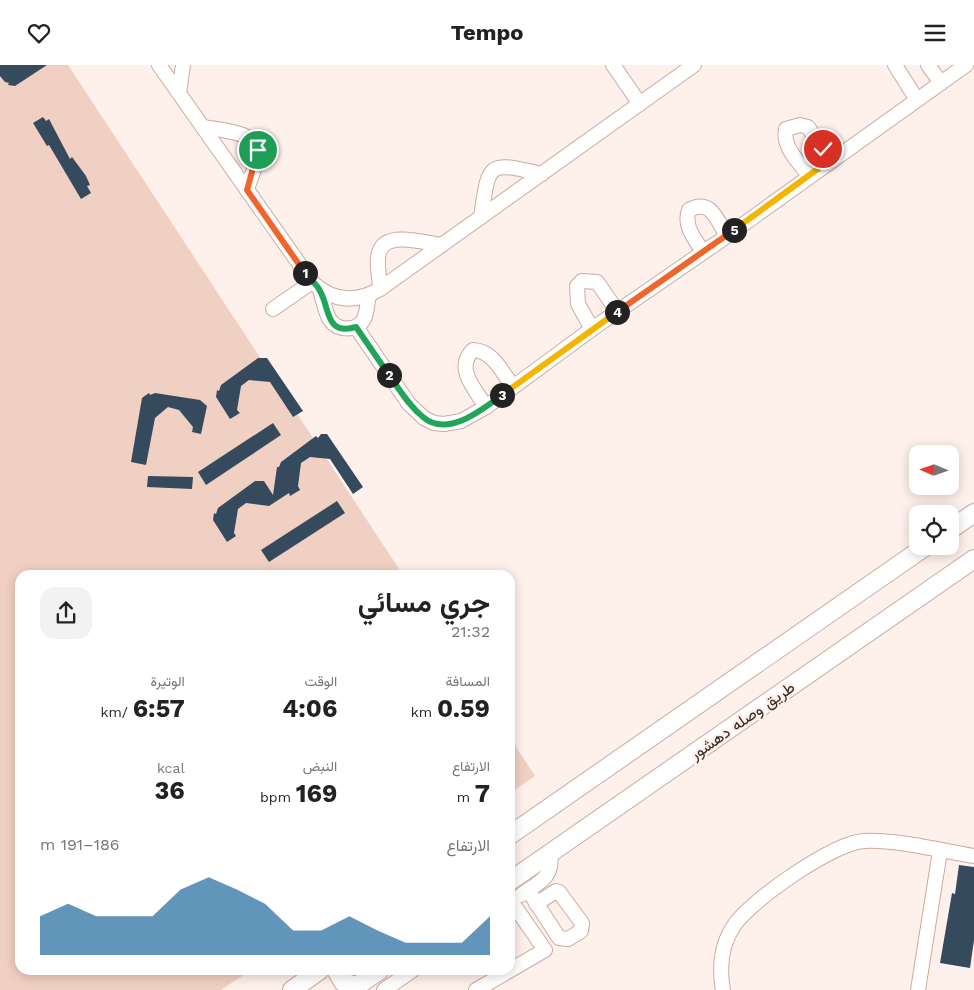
<!DOCTYPE html>
<html lang="ar">
<head>
<meta charset="utf-8">
<style>
  body { margin:0; font-family:"Work Sans",Vazirmatn,sans-serif; background:#f2f2f2; color:#222; direction:rtl; height:100vh; display:flex; flex-direction:column; font-size:19px; white-space:nowrap }
  * { box-sizing:border-box; margin:0 }
  p { font-size:16px; color:#767676 }
  .icon { flex:none; width:28px; height:28px; fill:none; stroke:currentColor; stroke-width:2; stroke-linecap:round; stroke-linejoin:round }
  .map { position:relative; flex:1; overflow:hidden; direction:ltr }
  .drawer { position:absolute; left:15px; top:505px; width:500px; height:405px; display:flex; flex-direction:column; background:#fff; border-radius:15px; box-shadow:0 2px 12px #0003; direction:rtl }
  .drawer>* { flex:none }
  .needle { width:32px; rotate:272deg }
  .tools { position:absolute; left:909px; top:380px; display:grid; gap:10px }
  .tools a { display:grid; place-items:center; width:50px; height:50px; border-radius:10px; background:#fff; box-shadow:0 2px 12px #0003; font-size:25px }
  .pin { position:absolute; display:grid; place-items:center; width:42px; height:42px; color:#fff; margin:-21px; border:2px solid #fff; border-radius:50%; box-shadow:0 1px 5px #0007 }
  .km { position:absolute; width:25px; height:25px; margin:-12px; border-radius:50%; background:#222; color:#fff; font-size:14px; line-height:25px; text-align:center }
  .round { display:grid; place-items:center; flex:none; width:52px; height:52px; border-radius:15px; background:#f2f2f2 }
  .overview { display:flex; align-items:center; justify-content:space-between; height:85px; padding:0 25px }
  h1 { font-size:28px; font-weight:700; line-height:38px }
  .figures { display:grid; grid-template-columns:repeat(3,1fr); gap:8px; height:85px; padding:5px 25px }
  .figures div { display:grid; align-content:center }
  .figures b { font-size:25px; font-weight:700 }
  .figures small { font-size:14px; font-weight:400 }
  .figures p { font-size:14px }
  .chart { height:140px; padding:10px 25px }
  .chart p { display:flex; justify-content:space-between }
  .chart svg { width:100%; height:90px; margin-top:5px; fill:#21699d; opacity:.7 }
  header { display:flex; justify-content:space-between; align-items:center; height:65px; padding:0 25px; background:#fff; font-size:22px; font-weight:700 }
  .map>svg:first-child { display:block }
  .green { fill:#f0d0c3 }
  .building { fill:#354b5d }
  .lines { fill:none; stroke-linecap:round; stroke-linejoin:round }
  .minor-casing { stroke:#ccab9f; stroke-width:16 }
  .major-casing { stroke:#ccab9f; stroke-width:20 }
  .minor { stroke:#fff; stroke-width:14 }
  .major { stroke:#fff; stroke-width:18 }
  .split-1-casing { stroke:#fff; stroke-width:10 }
  .split-2-casing { stroke:#fff; stroke-width:10 }
  .split-3-casing { stroke:#fff; stroke-width:10 }
  .split-4-casing { stroke:#fff; stroke-width:10 }
  .split-5-casing { stroke:#fff; stroke-width:10 }
  .split-6-casing { stroke:#fff; stroke-width:10 }
  .split-1 { stroke:#f0652b; stroke-width:6 }
  .split-2 { stroke:#22a559; stroke-width:6 }
  .split-3 { stroke:#22a559; stroke-width:6 }
  .split-4 { stroke:#f5b400; stroke-width:6 }
  .split-5 { stroke:#f0652b; stroke-width:6 }
  .split-6 { stroke:#f5b400; stroke-width:6 }
  .labels { text-anchor:middle; stroke-width:5; stroke-linejoin:round; paint-order:stroke }
  .street-label { font-size:16px; fill:#352924; stroke:#fef0eb }
</style>
</head>
<body>
<header><svg class="icon" aria-label="menu" viewBox="0 0 24 24"><path d="M4 6h16M4 12h16M4 18h16"/></svg>Tempo<svg class="icon" aria-label="heart" viewBox="0 0 24 24"><path d="M12 20l-8-8c-3-5 5-10 8-4 3-6 11-1 8 4z"/></svg></header>
<div class="map">
<svg width="974" height="925" viewBox="0 0 974 925">
  <rect width="100%" height="100%" fill="#fef0eb"/>
  <!-- green -->
  <g class="green">
    <path d="M0,0h68l335,510h-383v395h231l-30,20h-221z"/>
    <path d="M510,673l25,38 -25,17z"/>
  </g>
  <!-- building -->
  <g class="building">
    <path d="M0,0h47l-32,21 -7,-1 1,-2 -4,-1 -5,-6z"/>
    <path d="M43,52l3,4 3,-2 21,40 2,-2 14,19 4,9 -3,1 4,7 -10,6 -32,-54 -2,1 -14,-23z"/>
    <path d="M258,293h9l36,53 -10,6 -23,-35 -21,-2 -8,6 -4,24 3,3 -10,6 -14,-22 1,-7 2,1 2,-6z"/>
    <path d="M149,328l1,2 5,-2 45,7 7,6 -6,28 -9,-2 1,-5 -14,-17 -11,-3 -13,11 -9,47 -15,-3 11,-64z"/>
    <path d="M273,358l8,12 -75,50 -8,-13z"/>
    <path d="M321,369h6l36,53 -10,7 -23,-35 -20,-2 -9,6 -3,23 2,4 -10,6 -1,-3 -20,13 -23,-3 -8,6 -4,24 2,3 -9,6 -14,-22 1,-7 2,1 2,-6 37,-27h9l9,14 4,-28h2l2,-5 35,-26 2,2z"/>
    <path d="M148,411l45,1 -1,12 -45,-2z"/>
    <path d="M337,436l8,12 -76,49 -8,-12z"/>
    <path d="M959,800l15,2v73l-4,28 -30,-5 12,-70 3,1z"/>
  </g>
  <g class="lines">
    <defs>
      <g id="minor">
        <path d="M159,0l153,217c21,20 44,21 68,7l314,-224"/>
        <path d="M613,0l27,39"/>
        <path d="M895,0l22,35"/>
        <path d="M928,0l13,18"/>
        <path d="M179,28l4,-28"/>
        <path d="M204,62c15,3 54,5 54,24 0,13 -8,27 -11,39"/>
        <path d="M809,111c-10,-14 -27,-29 -23,-47l14,-4 8,2 22,33"/>
        <path d="M481,152c8,-55 6,-56 61,-43"/>
        <path d="M703,187c-8,-13 -20,-26 -14,-42 22,-12 28,10 38,26"/>
        <path d="M380,224c0,-11 -5,-29 0,-39 8,-19 46,-7 62,-5"/>
        <path d="M320,225c3,9 5,22 10,30 8,11 27,12 34,-1 3,-6 3,-16 5,-23"/>
        <path d="M273,244l39,-27"/>
        <path d="M356,262l53,77 15,14 10,5 10,1 17,-3 25,-14 106,-78 135,-93 239,-171"/>
        <path d="M592,264l-14,-25 -1,-18 5,-5 15,1 21,30"/>
        <path d="M486,342c-10,-17 -32,-38 -13,-57 20,1 28,21 40,36"/>
        <path d="M528,825l31,48 9,1 13,-8 1,-8 -23,-31 -3,-1 -20,13"/>
        <path d="M521,830c17,-12 33,-17 29,-41"/>
        <path d="M384,925l29,-20"/>
        <path d="M476,925l69,-40 -34,-49"/>
        <path d="M723,925c-4,-22 -2,-46 12,-66 18,-25 98,-81 129,-83 31,-2 79,10 110,15"/>
        <path d="M918,925l22,-139"/>
      </g>
      <g id="major">
        <path d="M950,465l24,-17"/>
        <path d="M510,770l416,-289"/>
        <path d="M510,816l464,-322"/>
        <path d="M336,905l7,12 13,4"/>
        <path d="M292,925l28,-20"/>
        <path d="M351,925l29,-20"/>
      </g>
    </defs>
    <!-- minor casing -->
    <use href="#minor" class="minor-casing"/>
    <!-- major casing -->
    <use href="#major" class="major-casing"/>
    <!-- minor -->
    <use href="#minor" class="minor"/>
    <!-- major -->
    <use href="#major" class="major"/>
  </g>
  <g class="lines">
    <defs>
      <path id="split-1" d="M258,85l-11,40 58,83"/>
      <path id="split-2" d="M305,208c4,6 12,11 15,18 10,17 5,45 36,36l33,48"/>
      <path id="split-3" d="M389,310c11,15 20,31 34,42 24,21 59,-7 79,-22"/>
      <path id="split-4" d="M502,330l115,-83"/>
      <path id="split-5" d="M617,247l117,-82"/>
      <path id="split-6" d="M734,165l96,-70 -7,-11"/>
    </defs>
    <!-- split-1 casing -->
    <use href="#split-1" class="split-1-casing"/>
    <!-- split-2 casing -->
    <use href="#split-2" class="split-2-casing"/>
    <!-- split-3 casing -->
    <use href="#split-3" class="split-3-casing"/>
    <!-- split-4 casing -->
    <use href="#split-4" class="split-4-casing"/>
    <!-- split-5 casing -->
    <use href="#split-5" class="split-5-casing"/>
    <!-- split-6 casing -->
    <use href="#split-6" class="split-6-casing"/>
    <!-- split-1 -->
    <use href="#split-1" class="split-1"/>
    <!-- split-2 -->
    <use href="#split-2" class="split-2"/>
    <!-- split-3 -->
    <use href="#split-3" class="split-3"/>
    <!-- split-4 -->
    <use href="#split-4" class="split-4"/>
    <!-- split-5 -->
    <use href="#split-5" class="split-5"/>
    <!-- split-6 -->
    <use href="#split-6" class="split-6"/>
  </g>
  <g class="labels">
    <!-- street labels -->
    <g class="street-label">
      <text transform="translate(742 655) rotate(-35)" y="6">طريق وصله دهشور</text>
    </g>
  </g>
</svg>
<div class="tools">
<a><svg class="needle" viewBox="-14 -14 28 28"><path d="M0-13l5 13h-10z" fill="#e53935"/><path d="M0 13l5-13h-10z" fill="#767676"/></svg></a>
<a><svg class="icon" aria-label="locate" viewBox="0 0 24 24"><circle cx="12" cy="12" r="6"/><path d="M12 2v4M12 18v4M2 12h4M18 12h4"/></svg></a>
</div>
<div class="pin" style="left:258px;top:85px;background:#1e9e55"><svg class="icon" aria-label="arrive" viewBox="0 0 24 24"><path d="M6 21V4h12l-3 4 3 4H6"/></svg></div>
<div class="pin" style="left:823px;top:84px;background:#d93025"><svg class="icon" aria-label="check" viewBox="0 0 24 24"><path d="M5 12l5 5 9-10"/></svg></div>
<b class="km" style="left:305px;top:208px">1</b>
<b class="km" style="left:389px;top:310px">2</b>
<b class="km" style="left:502px;top:330px">3</b>
<b class="km" style="left:617px;top:247px">4</b>
<b class="km" style="left:734px;top:165px">5</b>
<section class="drawer">
<div class="overview"><div><h1>جري مسائي</h1><p>21:32</p></div><a class="round"><svg class="icon" aria-label="share" viewBox="0 0 24 24"><path d="M12 15V3M7 8l5-5 5 5M5 13v7h14v-7"/></svg></a></div>
<div class="figures">
<div><p>المسافة</p><b>0.59<small> km</small></b></div>
<div><p>الوقت</p><b>4:06</b></div>
<div><p>الوتيرة</p><b>6:57<small> /km</small></b></div>
</div>
<div class="figures">
<div><p>الارتفاع</p><b>7<small> m</small></b></div>
<div><p>النبض</p><b>169<small> bpm</small></b></div>
<div><p>kcal</p><b>36</b></div>
</div>
<div class="chart"><p><span>الارتفاع</span>186–191 m</p>
<svg viewBox="0 0 160 44" preserveAspectRatio="none"><path d="M0 44V25L10 19L20 25L30 25L40 25L50 12L60 6L70 12L80 19L90 32L100 32L110 25L120 32L130 38L140 38L150 38L160 25V44z"/></svg>
</div>
</section>
</div>
</body>
</html>
